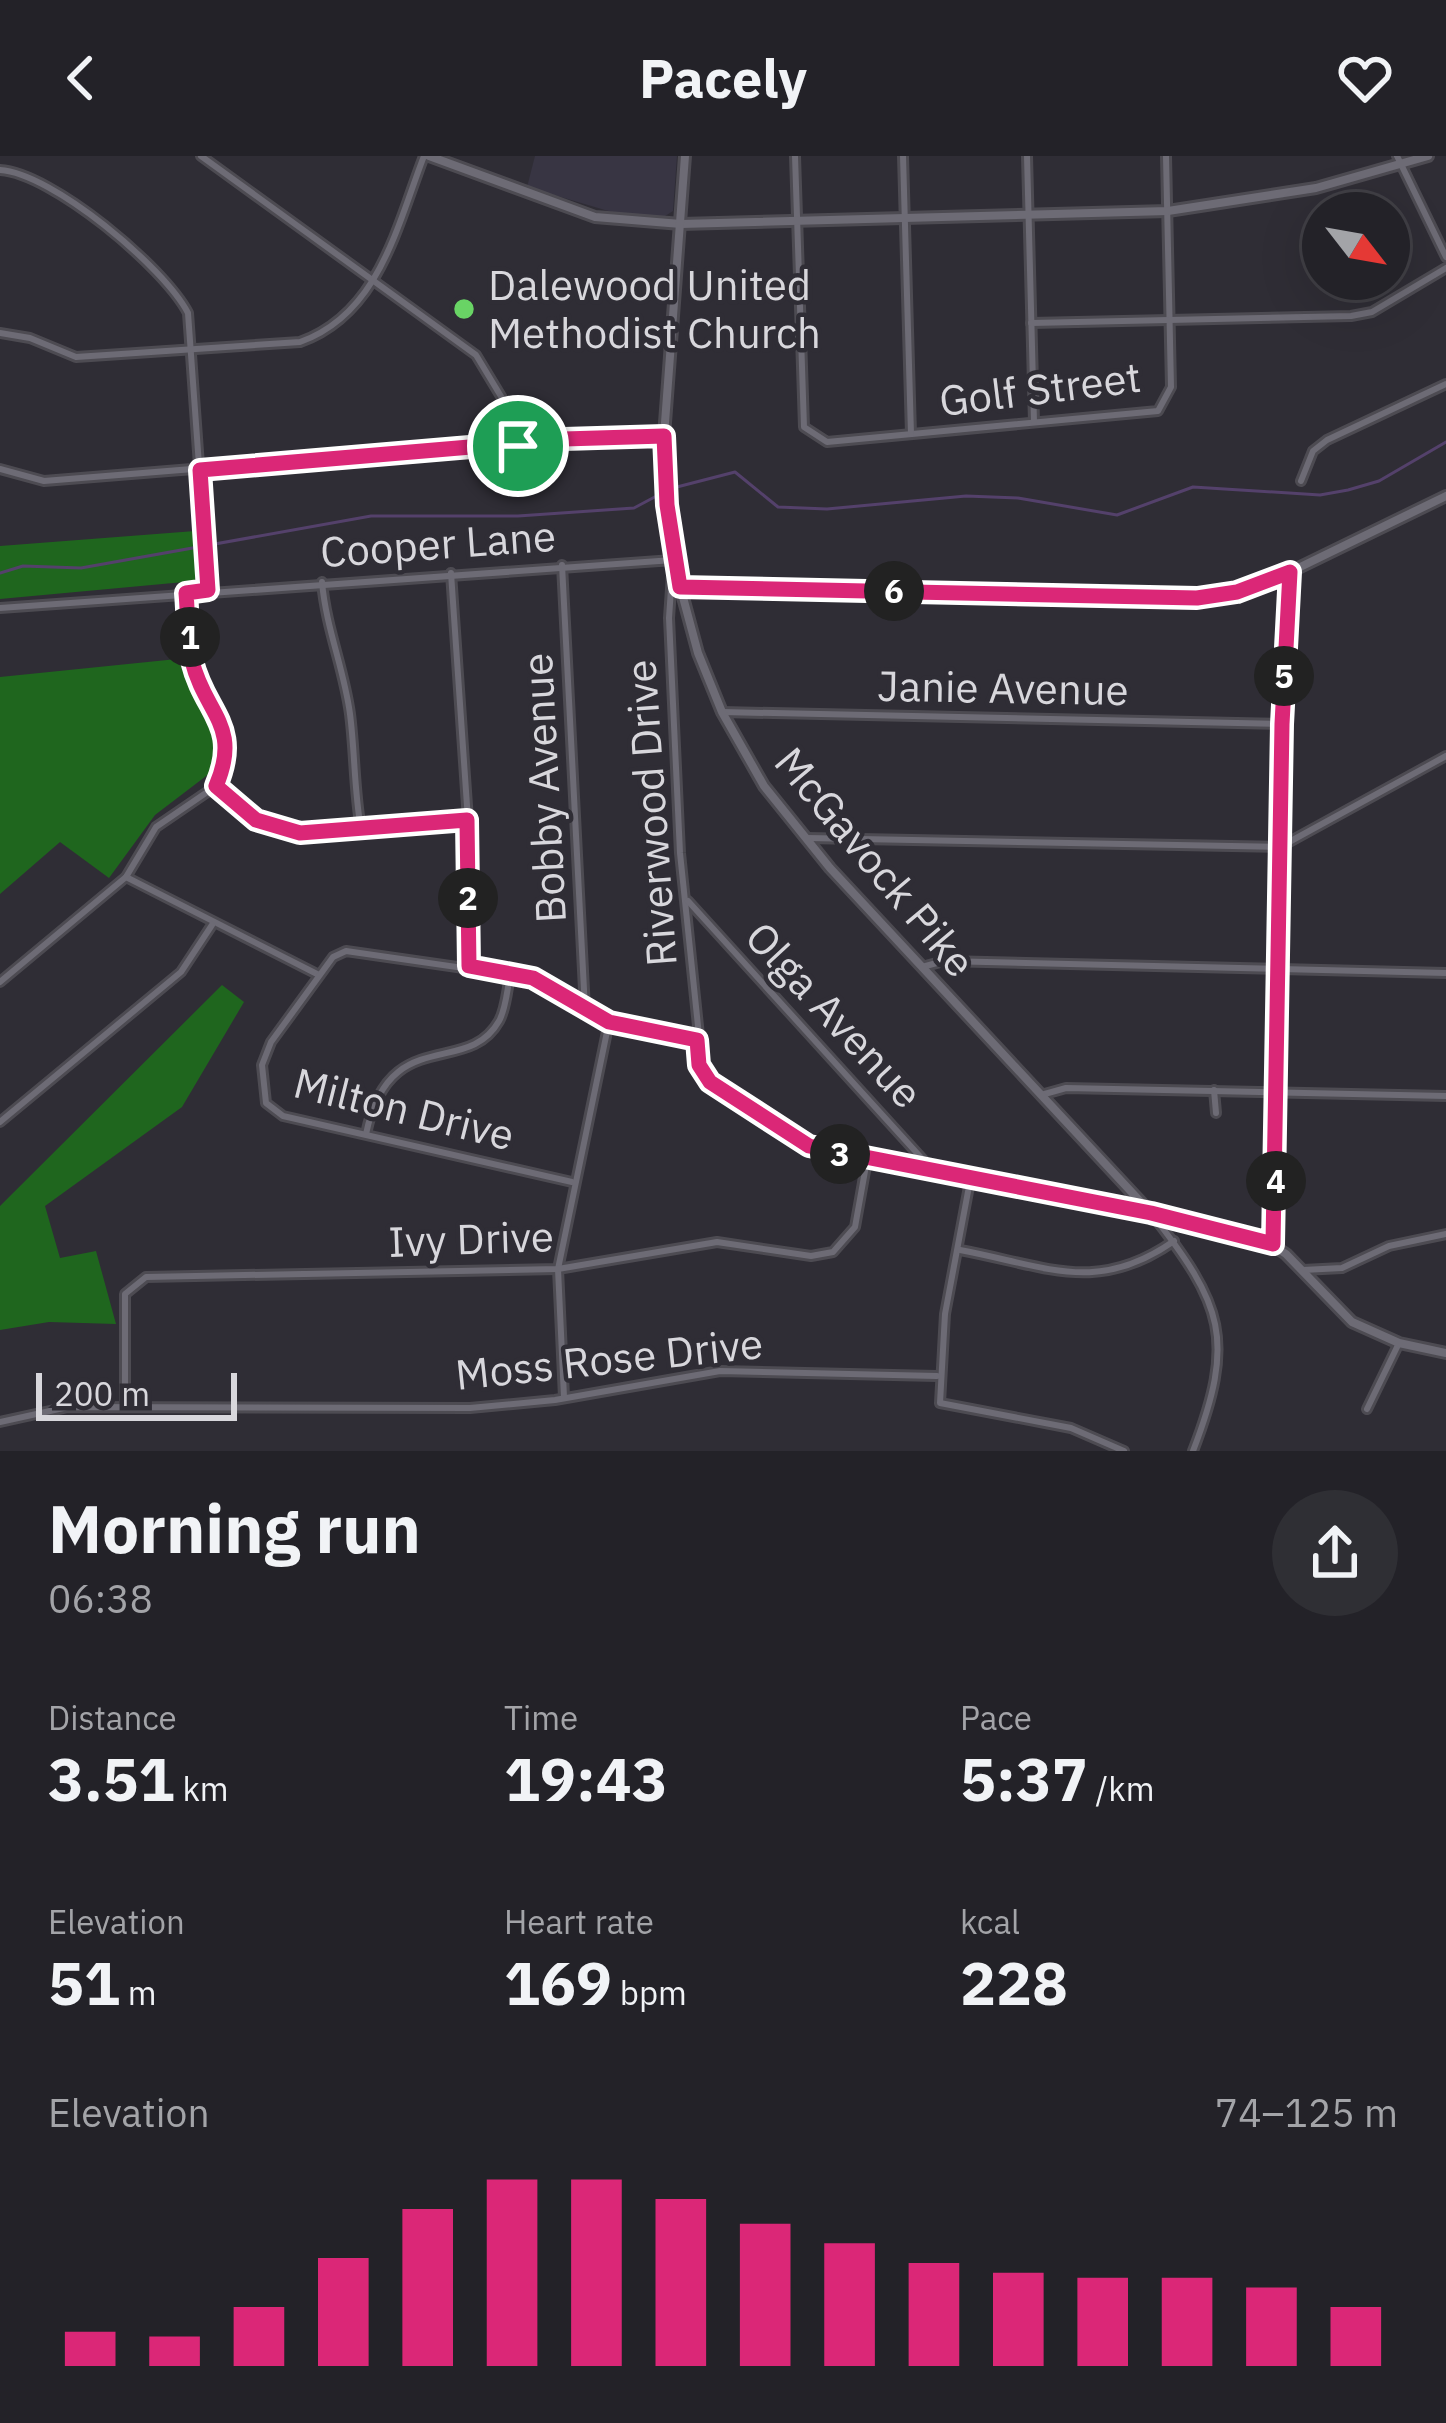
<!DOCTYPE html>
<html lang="en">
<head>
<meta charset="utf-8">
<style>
  body { margin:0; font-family:"IBM Plex Sans",sans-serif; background:#2f2f34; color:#f1f3f6; height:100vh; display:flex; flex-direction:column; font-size:45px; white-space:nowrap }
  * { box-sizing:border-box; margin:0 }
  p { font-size:39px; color:#a3a4a8 }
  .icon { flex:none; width:66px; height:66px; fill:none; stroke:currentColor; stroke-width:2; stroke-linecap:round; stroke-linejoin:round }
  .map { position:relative; height:1295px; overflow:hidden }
  .side { display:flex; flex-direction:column; background:#232228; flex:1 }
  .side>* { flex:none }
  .needle { width:78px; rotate:121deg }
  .buttons { position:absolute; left:1302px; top:36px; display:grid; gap:24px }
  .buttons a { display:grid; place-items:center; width:108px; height:108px; border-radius:50%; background:#232228; box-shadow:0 12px 48px #0002,0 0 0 3px #403f45; font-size:60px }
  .scale { position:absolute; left:36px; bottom:30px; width:201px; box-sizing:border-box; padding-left:12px; border:6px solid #d8d7dc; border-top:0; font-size:33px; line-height:42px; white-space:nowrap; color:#d8d7dc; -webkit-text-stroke:9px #2f2d35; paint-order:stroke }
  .pin { position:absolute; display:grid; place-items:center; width:102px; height:102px; color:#fff; margin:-51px; border:6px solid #fff; border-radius:50%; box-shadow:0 3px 12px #0007 }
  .km { position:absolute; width:60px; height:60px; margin:-30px; border-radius:50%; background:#222; color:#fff; font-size:33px; line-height:60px; text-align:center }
  .round { display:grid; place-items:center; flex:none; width:126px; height:126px; border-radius:63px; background:#2f2f34 }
  .overview { display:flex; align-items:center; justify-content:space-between; height:204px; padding:0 48px }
  h1 { font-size:66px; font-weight:700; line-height:90px }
  .stats { display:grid; grid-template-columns:repeat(3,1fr); gap:18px; height:204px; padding:12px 48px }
  .stats div { display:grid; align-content:center }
  .stats b { font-size:60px; font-weight:700 }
  .stats small { font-size:33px; font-weight:400 }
  .stats p { font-size:33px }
  .chart { height:336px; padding:24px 48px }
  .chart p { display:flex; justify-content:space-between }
  .chart svg { width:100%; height:216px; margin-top:12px; stroke:#db2777; stroke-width:6 }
  header { display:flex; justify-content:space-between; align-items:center; height:156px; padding:0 48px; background:#232228; font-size:54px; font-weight:700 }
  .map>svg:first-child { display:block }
  .built { fill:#383543 }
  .forest { fill:#1f661e }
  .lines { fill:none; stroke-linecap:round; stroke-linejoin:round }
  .stream { stroke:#54416b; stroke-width:3 }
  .street-casing { stroke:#4d4b52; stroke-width:12 }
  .secondary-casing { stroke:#4d4b52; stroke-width:14 }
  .street { stroke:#6d6b75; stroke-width:6 }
  .secondary { stroke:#6d6b75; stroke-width:8 }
  .route-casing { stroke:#fff; stroke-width:24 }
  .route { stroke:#db2777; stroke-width:15 }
  .poi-dot { fill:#69d465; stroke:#2f2d35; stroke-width:4.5 }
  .labels { text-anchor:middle; stroke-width:9; stroke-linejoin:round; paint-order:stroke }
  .poi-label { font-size:42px; fill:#d8d7dc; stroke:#2f2d35; text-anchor:start }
  .street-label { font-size:42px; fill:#d8d7dc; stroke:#2f2d35 }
</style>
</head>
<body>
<header><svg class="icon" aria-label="back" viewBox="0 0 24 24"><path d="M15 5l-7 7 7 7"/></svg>Pacely<svg class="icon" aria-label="heart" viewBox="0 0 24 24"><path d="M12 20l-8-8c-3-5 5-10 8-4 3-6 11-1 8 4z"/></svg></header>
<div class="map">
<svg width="1446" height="1295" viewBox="0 0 1446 1295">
  <rect width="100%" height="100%" fill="#2f2d35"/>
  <!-- built -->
  <path class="built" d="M535,0h142l-4,55 -11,7h-30l-105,-31z"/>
  <!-- forest -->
  <g class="forest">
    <path d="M195,375v50l-195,18v-53z"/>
    <path d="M177,503l43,81 -6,30 -59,45 -46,63 -49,-36 -60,52v-217z"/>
    <path d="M222,829l22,17 -62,105 -137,99 15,52 36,-7 20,73 -67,-2 -49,8v-124z"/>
  </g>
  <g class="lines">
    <!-- stream -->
    <g class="stream">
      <path d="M673,332l62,-16 43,35 49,2 139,-13 52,2 99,17 76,-28 127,8 28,-5 31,-9 67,-39"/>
      <path d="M0,417l23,-7 58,2 290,-52h147l116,-8 30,-16"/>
    </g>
    <defs>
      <g id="street">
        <path d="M201,0l275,199 32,53 10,37"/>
        <path d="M795,0l9,271 23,15 331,-31 13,-24 -5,-231"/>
        <path d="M903,0l8,278"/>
        <path d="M1027,0l7,266"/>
        <path d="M1397,0l49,101"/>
        <path d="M0,14c52,3 164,97 188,143l20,277"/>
        <path d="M1031,167l320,-7 21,-4 74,-44"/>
        <path d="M0,177l30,5 46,19 224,-15c79,-28 97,-116 124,-186"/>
        <path d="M0,313l44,12 520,-42 100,-3"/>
        <path d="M1301,325l12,-30 14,-11 119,-56"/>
        <path d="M562,409l23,444"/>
        <path d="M451,417l17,247 1,145"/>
        <path d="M322,426c4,46 22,87 28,132 5,39 4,76 11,115"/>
        <path d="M0,452l673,-48 -4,58 11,235 23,221 120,77 328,62c72,92 85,126 42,238"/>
        <path d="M722,556l560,12"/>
        <path d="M216,631l40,34 44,12 168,-13"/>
        <path d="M807,682l473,9 166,-91"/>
        <path d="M126,721l193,98"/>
        <path d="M688,745l248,273"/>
        <path d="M922,811l22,-6 502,12"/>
        <path d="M0,826l126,-105 30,-50 60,-41 11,-27 -1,-20 -33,-76 -7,-70"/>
        <path d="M1214,934l2,23"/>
        <path d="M1041,939l25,-7 380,8"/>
        <path d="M0,966l181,-150 31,-47"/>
        <path d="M366,978c23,-111 101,-56 133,-113 7,-12 8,-31 11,-45"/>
        <path d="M970,1025l-25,133 -5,89 131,25 53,23"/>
        <path d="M572,1026l-289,-66 -17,-13 -4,-38 9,-23 62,-85 13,-6 187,27 76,44 88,18"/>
        <path d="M1273,1088l9,-520 8,-152"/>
        <path d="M960,1094c86,16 137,45 214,-9"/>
        <path d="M1303,1114l39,-2 47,-22 57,-12"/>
        <path d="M564,1241l-6,-128 51,-247"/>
        <path d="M125,1251v-113l21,-17 412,-8 159,-27 94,14 22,-4 22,-25 12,-67"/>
        <path d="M1367,1253l32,-66"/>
        <path d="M0,1266l68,-15 402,1 85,-8 165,-29 217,5"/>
      </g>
      <g id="secondary">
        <path d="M429,0l166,61 86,7 487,-13 148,-23 112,-32"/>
        <path d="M685,0l-21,280 9,124 25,93 24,59 42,74 66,82 321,345 111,25 24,16 66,68 47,21 47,10"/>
        <path d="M680,431l538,9 72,-24 156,-76"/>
      </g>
    </defs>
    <!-- street casing -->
    <use href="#street" class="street-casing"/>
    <!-- secondary casing -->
    <use href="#secondary" class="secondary-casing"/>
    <!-- street -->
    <use href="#street" class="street"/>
    <!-- secondary -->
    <use href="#secondary" class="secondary"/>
  </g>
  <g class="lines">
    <defs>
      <path id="route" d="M664,280l3,69 13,82 517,11 40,-6 53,-20 -8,152 -9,520 -122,-31 -342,-67 -99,-64 -11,-17 -2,-25 -88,-18 -76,-44 -64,-12 -2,-146 -167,13 -44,-13 -40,-34c26,-61 -11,-72 -24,-125 -5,-22 -4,-46 -6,-68l22,-3 -8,-120 364,-31z"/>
    </defs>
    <!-- route casing -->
    <use href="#route" class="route-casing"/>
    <!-- route -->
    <use href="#route" class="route"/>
  </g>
  <!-- markers -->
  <circle class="poi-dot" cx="464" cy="153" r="12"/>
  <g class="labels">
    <!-- poi labels -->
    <g class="poi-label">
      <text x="488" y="144">Dalewood United<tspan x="488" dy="48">Methodist Church</tspan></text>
    </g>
    <!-- street labels -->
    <g class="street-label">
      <text transform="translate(1040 233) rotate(-7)" y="15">Golf Street</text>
      <text transform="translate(438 388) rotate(-4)" y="15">Cooper Lane</text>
      <text transform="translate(1003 532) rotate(1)" y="15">Janie Avenue</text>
      <text transform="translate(544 632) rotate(-93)" y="15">Bobby Avenue</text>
      <text transform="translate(651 657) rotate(-94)" y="15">Riverwood Drive</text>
      <text transform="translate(875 706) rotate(50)" y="15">McGavock Pike</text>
      <text transform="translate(834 859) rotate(47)" y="15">Olga Avenue</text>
      <text transform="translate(404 953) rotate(14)" y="15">Milton Drive</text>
      <text transform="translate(471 1083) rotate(-2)" y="15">Ivy Drive</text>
      <text transform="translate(609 1203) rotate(-6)" y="15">Moss Rose Drive</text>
    </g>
  </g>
</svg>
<div class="buttons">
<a><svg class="needle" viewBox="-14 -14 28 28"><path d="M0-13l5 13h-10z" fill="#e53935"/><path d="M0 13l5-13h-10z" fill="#a3a4a8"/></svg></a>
</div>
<div class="scale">200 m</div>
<div class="pin" style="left:518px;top:290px;background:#1e9e55"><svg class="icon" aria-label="arrive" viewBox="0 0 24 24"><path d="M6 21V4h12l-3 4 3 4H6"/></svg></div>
<b class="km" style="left:190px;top:481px">1</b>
<b class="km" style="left:468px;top:742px">2</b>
<b class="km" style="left:840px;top:998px">3</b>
<b class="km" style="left:1276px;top:1025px">4</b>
<b class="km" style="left:1284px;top:520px">5</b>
<b class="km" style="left:894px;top:435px">6</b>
</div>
<section class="side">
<div class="overview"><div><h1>Morning run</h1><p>06:38</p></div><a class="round"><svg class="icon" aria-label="share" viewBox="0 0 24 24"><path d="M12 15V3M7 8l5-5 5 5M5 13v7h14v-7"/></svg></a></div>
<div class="stats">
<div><p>Distance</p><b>3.51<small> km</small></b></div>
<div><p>Time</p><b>19:43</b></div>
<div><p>Pace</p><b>5:37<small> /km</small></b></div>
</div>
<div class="stats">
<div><p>Elevation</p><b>51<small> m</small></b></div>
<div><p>Heart rate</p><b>169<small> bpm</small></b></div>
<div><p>kcal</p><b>228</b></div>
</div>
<div class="chart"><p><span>Elevation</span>74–125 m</p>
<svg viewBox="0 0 160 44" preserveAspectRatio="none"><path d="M5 44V37M15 44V38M25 44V32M35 44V22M45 44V12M55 44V6M65 44V6M75 44V10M85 44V15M95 44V19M105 44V23M115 44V25M125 44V26M135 44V26M145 44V28M155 44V32"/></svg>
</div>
</section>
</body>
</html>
